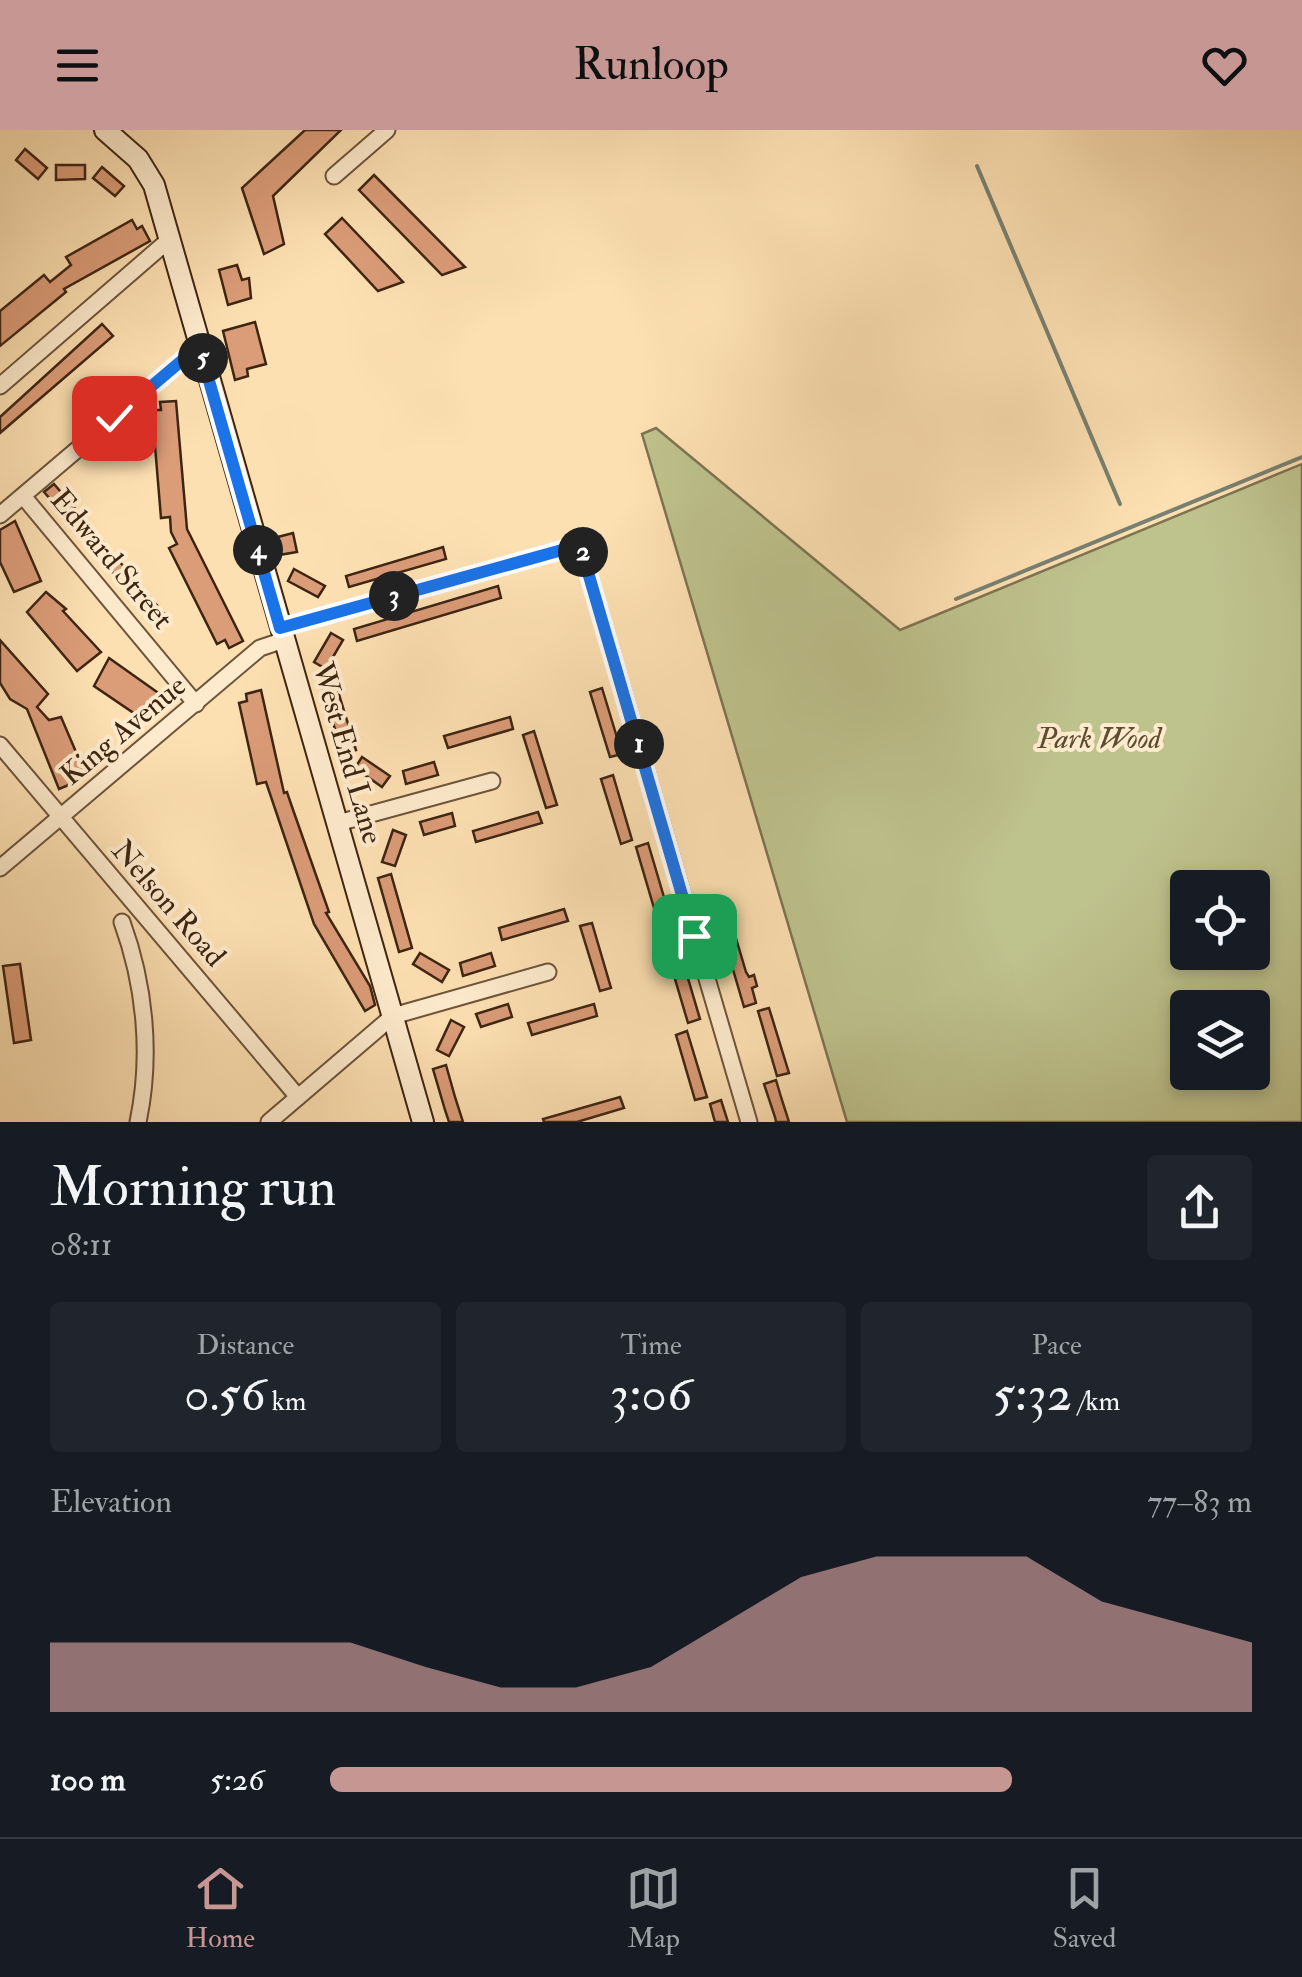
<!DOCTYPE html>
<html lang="en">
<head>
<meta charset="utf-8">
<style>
  body { margin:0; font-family:"IM FELL Double Pica",serif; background:#20242c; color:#f1f3f6; height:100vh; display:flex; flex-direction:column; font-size:38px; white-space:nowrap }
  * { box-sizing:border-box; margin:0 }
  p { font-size:32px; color:#9ea1a6 }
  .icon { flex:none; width:55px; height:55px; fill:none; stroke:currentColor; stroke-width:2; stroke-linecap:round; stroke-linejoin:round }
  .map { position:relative; height:992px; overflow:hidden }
  .sheet { display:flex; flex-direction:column; background:#171b24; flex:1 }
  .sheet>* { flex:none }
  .controls { position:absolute; left:1170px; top:740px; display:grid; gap:20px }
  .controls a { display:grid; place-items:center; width:100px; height:100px; border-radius:10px; background:#171b24; box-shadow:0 5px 15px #0003; font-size:50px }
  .pin { position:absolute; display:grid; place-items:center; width:85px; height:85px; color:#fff; margin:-42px; border-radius:20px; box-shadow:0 5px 15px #0006 }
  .km { position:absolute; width:50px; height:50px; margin:-25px; border-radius:50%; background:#222; color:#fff; font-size:28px; line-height:50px; text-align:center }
  .round { display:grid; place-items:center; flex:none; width:105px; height:105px; border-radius:10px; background:#20242c }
  .headline { display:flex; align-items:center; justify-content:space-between; height:170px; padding:0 50px }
  h1 { font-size:55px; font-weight:600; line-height:75px }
  .stats { display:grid; grid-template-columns:repeat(3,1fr); gap:15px; height:170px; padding:10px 50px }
  .stats div { display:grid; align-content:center; border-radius:10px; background:#20242c; text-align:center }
  .stats b { font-size:50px; font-weight:600 }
  .stats small { font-size:28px; font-weight:400 }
  .stats p { font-size:28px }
  .chart { height:280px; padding:20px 50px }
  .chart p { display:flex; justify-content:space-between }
  .chart svg { width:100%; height:180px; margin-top:10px; fill:#c59692; opacity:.7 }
  ul { padding:0 50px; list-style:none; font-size:32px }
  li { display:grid; grid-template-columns:160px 120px 1fr; align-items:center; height:75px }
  li i { height:25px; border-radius:12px; background:#c59692 }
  header { display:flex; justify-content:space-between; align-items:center; height:130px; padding:0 50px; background:#c59692; color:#111; font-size:45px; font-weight:600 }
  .tab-bar { display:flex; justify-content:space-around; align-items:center; height:140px; border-top:2px solid #363941; background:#171b24; font-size:28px; color:#9ea1a6 }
  .tab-bar a { display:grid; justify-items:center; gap:5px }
  .tab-bar .selected { color:#c59692 }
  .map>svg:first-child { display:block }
  .green { fill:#bec28d; stroke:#7e7450; stroke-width:2.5; fill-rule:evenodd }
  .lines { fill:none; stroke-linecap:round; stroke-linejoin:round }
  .stream { stroke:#788071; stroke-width:4 }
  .building { fill:#db9c78; stroke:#3d2512; stroke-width:2.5 }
  .street-casing { stroke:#6d543a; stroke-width:19 }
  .secondary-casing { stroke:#3d2512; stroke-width:24 }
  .street { stroke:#feebcd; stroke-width:15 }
  .secondary { stroke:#feebcd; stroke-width:20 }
  .route-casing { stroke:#fff; stroke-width:20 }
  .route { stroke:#1a73e8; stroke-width:12 }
  .labels { text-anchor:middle; stroke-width:8; stroke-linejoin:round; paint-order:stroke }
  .street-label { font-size:30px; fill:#3d2512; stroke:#feebcd }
  .park-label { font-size:30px; font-style:italic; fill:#5d4c31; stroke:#feebcd }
</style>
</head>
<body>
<header><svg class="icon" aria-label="menu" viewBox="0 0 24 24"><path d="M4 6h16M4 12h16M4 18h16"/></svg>Runloop<svg class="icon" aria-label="heart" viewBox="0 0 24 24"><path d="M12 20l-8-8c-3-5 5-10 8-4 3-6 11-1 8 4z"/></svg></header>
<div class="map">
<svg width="1302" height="992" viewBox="0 0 1302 992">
  <rect width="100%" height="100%" fill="#fde0b2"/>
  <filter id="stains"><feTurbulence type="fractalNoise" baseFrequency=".002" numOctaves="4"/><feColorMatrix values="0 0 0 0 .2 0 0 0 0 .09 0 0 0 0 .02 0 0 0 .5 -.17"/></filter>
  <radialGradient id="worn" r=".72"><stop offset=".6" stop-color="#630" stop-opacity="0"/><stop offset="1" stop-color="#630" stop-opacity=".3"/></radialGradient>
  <!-- green -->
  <path class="green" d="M656,298l244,202 402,-166v658h-455l-205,-688zM1188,758h64v64h-64zM1188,878h64v64h-64z"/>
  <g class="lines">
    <!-- stream -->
    <g class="stream">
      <path d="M977,36l143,338"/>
      <path d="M956,469l346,-142"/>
    </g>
  </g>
  <!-- building -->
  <g class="building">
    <path d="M305,0h36l-68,66 11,48 -20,10 -22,-66z"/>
    <path d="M25,19l22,19 -9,11 -22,-19z"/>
    <path d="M56,35h29v14l-29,1z"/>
    <path d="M102,37l22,19 -9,10 -22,-18z"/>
    <path d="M374,45l91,92 -23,8 -83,-85z"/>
    <path d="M342,88l61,64 -25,9 -53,-57z"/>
    <path d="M132,90l5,9 5,-3 8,15 -86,48 2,3 -66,54v-35l44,-36 6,7 21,-17 -5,-8z"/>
    <path d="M237,135l5,15 7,-2 2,20 -23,7 -9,-35z"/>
    <path d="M255,192l11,42 -19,5 1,7 -13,4 -12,-49z"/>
    <path d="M102,194l11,12 -113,97v-16z"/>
    <path d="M176,271l11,128 56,112 -14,7 -4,-8 -8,4 -48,-96 8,-4 -6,-12 -1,-15 -9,1 -9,-108h9l-1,-8z"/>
    <path d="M54,354l41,48 9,11 -10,6 -50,-57z"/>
    <path d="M15,391l26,60 -27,11 -14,-30v-32z"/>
    <path d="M293,403l4,19 -18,3 -5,-17z"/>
    <path d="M107,417l61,71 -10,8 -60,-71z"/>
    <path d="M443,417l3,12 -97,28 -3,-11z"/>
    <path d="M294,439l31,17 -7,11 -30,-16z"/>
    <path d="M498,456l3,12 -144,43 -3,-12z"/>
    <path d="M46,462l20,17 -3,2 38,41 -24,19 -50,-59z"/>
    <path d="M331,503l12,7 -17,29 -12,-7z"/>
    <path d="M0,510l48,54 -11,13 12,13 12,-3 24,56 -15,8 1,3 -12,5 -32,-80 -17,-10 -10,-16z"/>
    <path d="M109,528l55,39 -20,23 -50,-34z"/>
    <path d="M334,548l22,72 -14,3 -21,-71z"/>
    <path d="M602,558l20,66 -12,3 -20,-65z"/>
    <path d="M261,560l23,103 3,-1 4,12 38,108 -3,1 44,73 5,19 -10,6 -51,-87 -46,-136 -2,-6 -9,2 -18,-81 8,-2 -1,-7z"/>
    <path d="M510,587l3,12 -65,19 -4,-12z"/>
    <path d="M534,601l23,74 -11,3 -23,-73z"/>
    <path d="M362,627l28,19 -8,11 -27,-19z"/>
    <path d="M434,632l4,13 -32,9 -3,-13z"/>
    <path d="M613,645l19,65 -11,4 -20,-65z"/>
    <path d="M538,682l4,11 -66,19 -3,-11z"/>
    <path d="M452,683l3,13 -31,9 -4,-13z"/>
    <path d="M393,700l13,5 -11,31 -13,-4z"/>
    <path d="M648,713l52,176 -12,4 -52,-176z"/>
    <path d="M391,744l21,74 -13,4 -21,-74z"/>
    <path d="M564,779l4,12 -66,19 -3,-12z"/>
    <path d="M592,793l19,65 -11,3 -20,-65z"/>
    <path d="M735,805l11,37 3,5 5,-2 3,11 -5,2 4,15 -12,4 -20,-68z"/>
    <path d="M420,823l29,17 -7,12 -29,-18z"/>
    <path d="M491,823l4,13 -32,10 -3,-13z"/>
    <path d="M20,834l11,76 -17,3 -11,-77z"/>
    <path d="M508,874l4,13 -31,10 -5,-13z"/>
    <path d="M594,874l3,12 -65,19 -4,-12z"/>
    <path d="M769,878l20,65 -12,3 -19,-65z"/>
    <path d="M451,890l13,7 -15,29 -12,-6z"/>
    <path d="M687,901l20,66 -12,3 -19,-65z"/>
    <path d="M446,935l9,32 8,25h-14l-4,-12 -12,-41z"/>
    <path d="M776,950l5,17 8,25h-13l-1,-5 -11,-33z"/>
    <path d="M620,967l4,11 -47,14h-33l-1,-3z"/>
    <path d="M721,970l7,22h-13l-5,-18z"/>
  </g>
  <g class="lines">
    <defs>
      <g id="street">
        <path d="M334,46l53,-46"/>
        <path d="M0,256l170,-147"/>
        <path d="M23,366l173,208"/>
        <path d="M0,385l199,-169"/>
        <path d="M280,498l300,-83 169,577"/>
        <path d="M0,615l298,352"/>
        <path d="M338,693l154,-42"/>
        <path d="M0,738l260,-220 24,-8"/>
        <path d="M122,792c23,63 30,134 16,200"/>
        <path d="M269,992l124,-106 155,-44"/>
      </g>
      <path id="secondary" d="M105,0l33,29 16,26 269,937"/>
    </defs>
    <!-- street casing -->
    <use href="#street" class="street-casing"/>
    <!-- secondary casing -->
    <use href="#secondary" class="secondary-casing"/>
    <!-- street -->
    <use href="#street" class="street"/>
    <!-- secondary -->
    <use href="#secondary" class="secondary"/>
  </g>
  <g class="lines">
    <defs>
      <path id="route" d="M114,288l85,-72 81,282 300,-83 114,391"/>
    </defs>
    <!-- route casing -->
    <use href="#route" class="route-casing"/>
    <!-- route -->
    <use href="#route" class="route"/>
  </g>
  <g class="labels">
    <!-- street labels -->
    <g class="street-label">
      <text transform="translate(112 429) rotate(50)" y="10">Edward Street</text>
      <text transform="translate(123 600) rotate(-40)" y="10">King Avenue</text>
      <text transform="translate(348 623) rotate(74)" y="10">West End Lane</text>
      <text transform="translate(169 773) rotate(49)" y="10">Nelson Road</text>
    </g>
    <!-- park labels -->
    <g class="park-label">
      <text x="1099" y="618">Park Wood</text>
    </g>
  </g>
  <rect width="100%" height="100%" filter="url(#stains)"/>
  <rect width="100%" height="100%" fill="url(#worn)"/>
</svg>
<div class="controls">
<a><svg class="icon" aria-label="locate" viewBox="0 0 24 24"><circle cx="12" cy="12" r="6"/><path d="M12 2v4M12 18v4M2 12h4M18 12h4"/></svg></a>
<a><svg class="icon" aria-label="layers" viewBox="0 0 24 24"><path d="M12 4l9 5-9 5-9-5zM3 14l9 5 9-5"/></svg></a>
</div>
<div class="pin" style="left:694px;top:806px;background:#1e9e55"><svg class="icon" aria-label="arrive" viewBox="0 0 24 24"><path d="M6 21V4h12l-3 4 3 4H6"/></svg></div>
<div class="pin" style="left:114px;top:288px;background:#d93025"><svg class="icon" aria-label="check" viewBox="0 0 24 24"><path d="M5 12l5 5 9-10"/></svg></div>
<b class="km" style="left:639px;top:614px">1</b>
<b class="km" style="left:583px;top:422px">2</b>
<b class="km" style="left:394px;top:466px">3</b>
<b class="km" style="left:258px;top:420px">4</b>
<b class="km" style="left:203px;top:228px">5</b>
</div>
<section class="sheet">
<div class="headline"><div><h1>Morning run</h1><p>08:11</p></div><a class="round"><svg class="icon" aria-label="share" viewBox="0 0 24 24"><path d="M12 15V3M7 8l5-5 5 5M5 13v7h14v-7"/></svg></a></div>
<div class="stats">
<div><p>Distance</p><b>0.56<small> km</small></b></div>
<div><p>Time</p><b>3:06</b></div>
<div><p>Pace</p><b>5:32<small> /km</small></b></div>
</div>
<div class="chart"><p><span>Elevation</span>77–83 m</p>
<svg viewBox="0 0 160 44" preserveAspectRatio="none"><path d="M0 44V27L10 27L20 27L30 27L40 27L50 33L60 38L70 38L80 33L90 22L100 11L110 6L120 6L130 6L140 17L150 22L160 27V44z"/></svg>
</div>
<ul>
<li><b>100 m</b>5:26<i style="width:74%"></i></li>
</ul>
</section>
<nav class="tab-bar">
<a class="selected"><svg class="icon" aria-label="home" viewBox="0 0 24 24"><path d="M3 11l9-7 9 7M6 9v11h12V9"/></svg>Home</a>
<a><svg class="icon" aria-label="map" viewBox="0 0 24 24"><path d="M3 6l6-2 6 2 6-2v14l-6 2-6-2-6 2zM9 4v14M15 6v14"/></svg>Map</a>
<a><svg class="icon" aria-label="saved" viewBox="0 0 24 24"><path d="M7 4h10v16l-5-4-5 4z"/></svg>Saved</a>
</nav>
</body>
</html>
